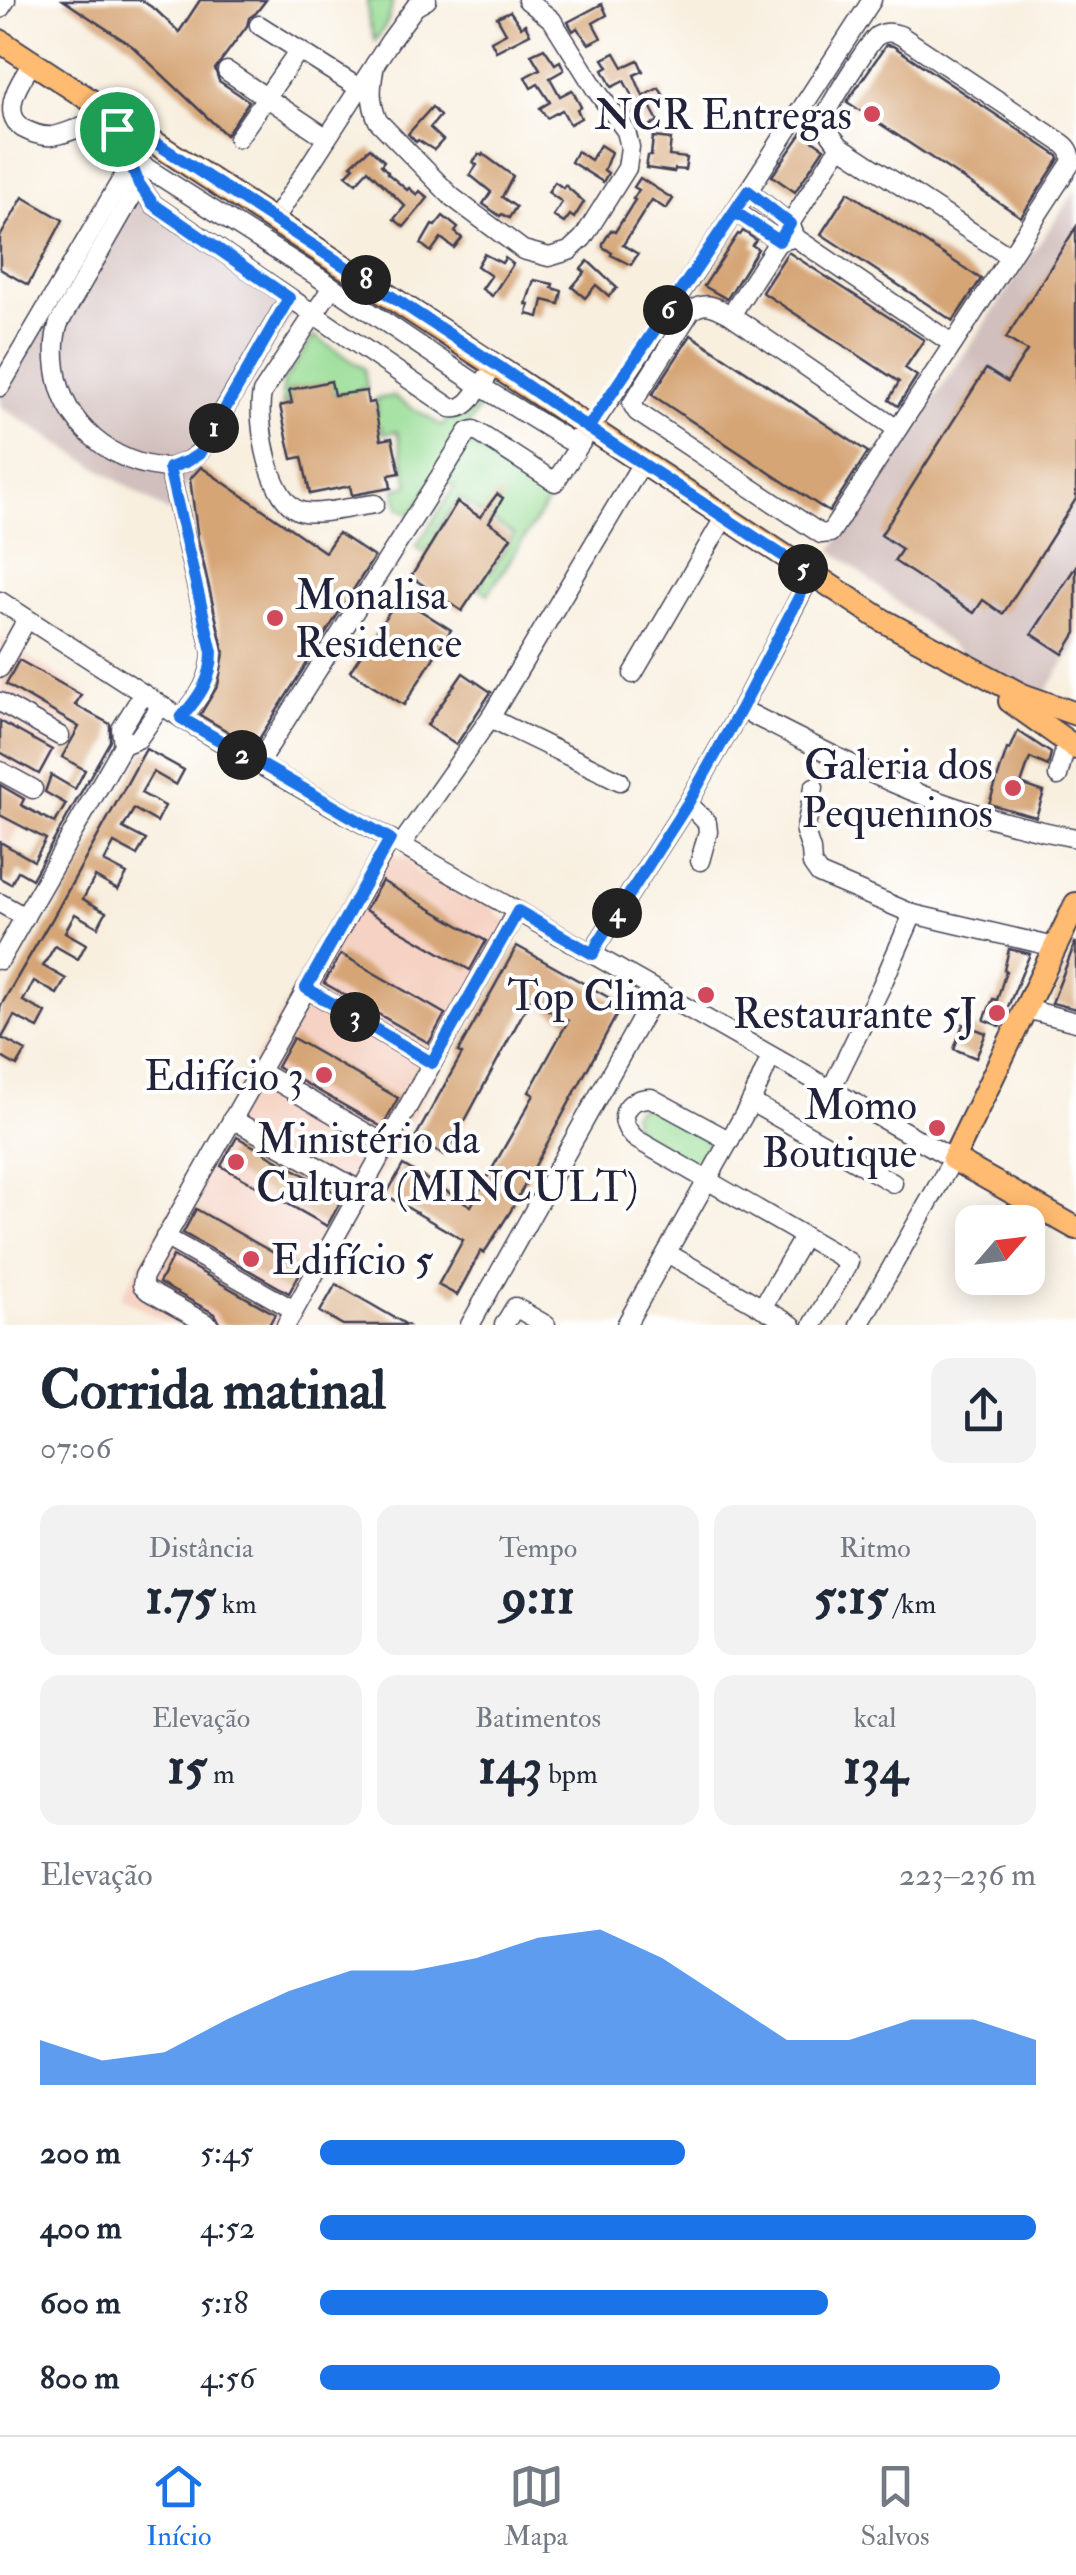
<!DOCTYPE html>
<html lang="pt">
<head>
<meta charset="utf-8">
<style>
  body { margin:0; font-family:"IM FELL Double Pica",serif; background:#f2f2f3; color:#1f2937; height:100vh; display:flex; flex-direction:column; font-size:38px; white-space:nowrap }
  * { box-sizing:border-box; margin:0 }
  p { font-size:32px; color:#747a83 }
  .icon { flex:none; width:55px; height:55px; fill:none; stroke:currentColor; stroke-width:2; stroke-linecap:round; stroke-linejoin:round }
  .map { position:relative; height:1325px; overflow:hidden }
  .panel { display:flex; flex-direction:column; background:#fff; flex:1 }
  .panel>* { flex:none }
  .needle { width:65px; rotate:62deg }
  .tools { position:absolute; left:955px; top:1205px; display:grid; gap:20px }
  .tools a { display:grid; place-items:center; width:90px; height:90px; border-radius:20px; background:#fff; box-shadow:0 5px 25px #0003; font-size:50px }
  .pin { position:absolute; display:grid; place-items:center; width:85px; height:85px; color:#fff; margin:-42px; border:5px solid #fff; border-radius:50%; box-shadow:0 2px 10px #0007 }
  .km { position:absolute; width:50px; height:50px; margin:-25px; border-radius:50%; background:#222; color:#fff; font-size:28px; line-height:50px; text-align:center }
  .round { display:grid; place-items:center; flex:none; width:105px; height:105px; border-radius:20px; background:#f2f2f3 }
  .overview { display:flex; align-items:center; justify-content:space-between; height:170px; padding:0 40px }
  h1 { font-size:55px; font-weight:700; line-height:75px }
  .metrics { display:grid; grid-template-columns:repeat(3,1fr); gap:15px; height:170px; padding:10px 40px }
  .metrics div { display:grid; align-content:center; border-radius:20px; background:#f2f2f3; text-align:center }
  .metrics b { font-size:50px; font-weight:700 }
  .metrics small { font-size:28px; font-weight:400 }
  .metrics p { font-size:28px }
  .chart { height:280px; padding:20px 40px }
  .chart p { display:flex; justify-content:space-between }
  .chart svg { width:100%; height:180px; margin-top:10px; fill:#1a73e8; opacity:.7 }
  ul { padding:0 40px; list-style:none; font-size:32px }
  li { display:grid; grid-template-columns:160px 120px 1fr; align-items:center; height:75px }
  li i { height:25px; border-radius:12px; background:#1a73e8 }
  .dock { display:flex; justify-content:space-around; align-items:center; height:140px; border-top:2px solid #e0e1e3; background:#fff; font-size:28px; color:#747a83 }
  .dock a { display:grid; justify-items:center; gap:5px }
  .dock .on { color:#1a73e8 }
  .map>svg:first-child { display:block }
  .built { fill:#f5d2c3 }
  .industrial { fill:#d1bfbd }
  .green { fill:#99dd95; stroke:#5e8068; stroke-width:2.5 }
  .building { fill:#d5a576 }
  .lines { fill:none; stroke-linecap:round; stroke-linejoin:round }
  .minor-casing { stroke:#424154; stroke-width:21 }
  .major-casing { stroke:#424154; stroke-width:26 }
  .minor { stroke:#fff; stroke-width:18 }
  .major { stroke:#ffbb71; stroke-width:22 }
  .route-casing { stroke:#fff; stroke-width:20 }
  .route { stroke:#1a73e8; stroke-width:12 }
  .poi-dot { fill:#d1495b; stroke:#fff; stroke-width:4 }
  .labels { text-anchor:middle; stroke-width:8; stroke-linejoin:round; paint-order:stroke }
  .poi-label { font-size:42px; fill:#22223b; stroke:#fff; text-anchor:end }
</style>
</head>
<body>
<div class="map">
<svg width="1076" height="1325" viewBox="0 0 1076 1325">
  <rect width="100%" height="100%" fill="#fff"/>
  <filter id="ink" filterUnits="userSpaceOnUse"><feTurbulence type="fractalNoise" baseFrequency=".01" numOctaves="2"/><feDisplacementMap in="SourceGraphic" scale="20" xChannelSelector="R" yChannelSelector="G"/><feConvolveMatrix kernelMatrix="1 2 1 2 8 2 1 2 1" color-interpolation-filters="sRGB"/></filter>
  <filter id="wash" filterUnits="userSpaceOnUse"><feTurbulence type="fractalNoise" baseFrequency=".0048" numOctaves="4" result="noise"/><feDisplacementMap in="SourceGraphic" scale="40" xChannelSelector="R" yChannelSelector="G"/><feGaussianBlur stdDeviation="2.25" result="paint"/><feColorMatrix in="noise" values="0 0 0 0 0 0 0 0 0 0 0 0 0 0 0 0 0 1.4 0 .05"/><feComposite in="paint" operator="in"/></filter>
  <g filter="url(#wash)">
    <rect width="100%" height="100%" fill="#f8efdf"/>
    <!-- built -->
    <g class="built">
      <path d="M0,639l91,58 -81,147 -10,-6z"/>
      <path d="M392,855l16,3 9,14 53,29 17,2 8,6 4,7 21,12 -226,397h-122l-51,-28 243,-433 13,8z"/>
    </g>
    <!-- industrial -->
    <g class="industrial">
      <path d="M127,189l175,110 -133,214 -169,-107v-14z"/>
      <path d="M1076,189v455l-32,51 -73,-34 -139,-111z"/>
    </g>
    <!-- green -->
    <g class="green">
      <path d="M367,0h25c0,17 -7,27 -17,41l-6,-18z"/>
      <path d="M314,336l50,33 3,19 -11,2 3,15 -11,2 -3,-14 -12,1 -2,-12 -42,8 2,12 -8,2 -1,-20z"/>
      <path d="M393,396l49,30 7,-9c14,4 20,-2 27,-14l5,2 -70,110 -12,-8 -4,-18 14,-4 -12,-54 -14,3 -2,-8 -7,1 -3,-12 7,-2 -2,-14z"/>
      <path d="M477,439l3,3 -3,6 74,49 -63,97 -9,-6 6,-9 -9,-6 4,-7 11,6 23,-37 -55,-36 -25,36 12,8 -15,1 -6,9 -9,-6 39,-60 -9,-6 24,-37 3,1z"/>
      <path d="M648,1107l59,34 5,5 -1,13 -11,7 -5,-1 -60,-35 -3,-17 5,-5z"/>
    </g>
    <g id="blocks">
      <!-- building -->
      <g class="building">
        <path d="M63,0h78l15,10 23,22 21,-32h66l-10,13 -7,5 -2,8 -32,43 4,12 30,20 -23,34 -94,-89z"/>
        <path d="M602,4l5,11 -14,8 8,15 -12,6 -12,-16 -4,3 -5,-9z"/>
        <path d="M510,11l11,16 4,-3 5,10 -34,17 -5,-10 15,-8 -9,-16z"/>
        <path d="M886,45l7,1 165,110 1,3 -38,58 -174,-115z"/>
        <path d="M544,48l11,16 5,-3 4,9 -14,8 10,18 12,-6 9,17 -4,2 4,9 -11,6 -8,-14 -15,8 -7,-10 10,-6 -12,-18 -7,4 -6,-11 15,-8 -9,-15z"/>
        <path d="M615,53l8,14 15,-7 5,11 -9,4 9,21 16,-8 6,10 -15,8 8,15 -12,7 -12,-16 -4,2 -5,-9 9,-5 -10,-19 -12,6 -9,-17 5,-3 -5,-8z"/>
        <path d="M432,107l8,9 -10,12 13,12 -9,10 -16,-10 -2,2 -8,-8z"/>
        <path d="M802,133l22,15 -29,44 -23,-16z"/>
        <path d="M653,137l18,2 -2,17 18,2 -2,12 -10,-1 -1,3 -28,-4 2,-12h3z"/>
        <path d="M600,145l11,7 -7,18 4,3 -5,9 -32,-20 6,-11 14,9z"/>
        <path d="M370,148l14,13 -3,4 7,7 -1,1 20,17 2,-2 8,7 3,-4 8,7 -24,29 -10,-8 11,-13 -37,-36 -12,13 -10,-8 8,-8 -3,-2z"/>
        <path d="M479,154l3,2 1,-2 30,22 -11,21 14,10 -7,11 -7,-4 -2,2 -17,-12 8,-12 -21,-17 7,-10 -4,-3z"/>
        <path d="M640,178l33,21 -7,10 -14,-9 -10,15 -19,30 15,9 -7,11 -20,-10 1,-2 -9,-6v-4l8,-13 4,2 20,-32 -2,-1 6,-9 -5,-3z"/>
        <path d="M555,182l8,6 2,-3 19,17 -10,16 -4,-3 -6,8 -11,-7 9,-14 -14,-10z"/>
        <path d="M848,192l133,87 -28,42 -132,-87z"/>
        <path d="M23,197l40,23 -35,65 -28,-16v-32z"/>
        <path d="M443,216l15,12 -3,4 7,6 -8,10 -13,-10 -10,14 -10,-8 11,-19 3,1z"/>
        <path d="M1076,227v272l-73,115 -20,-14 -9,13 -80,-52 8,-12 -21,-14 105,-166 21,13 20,-31 -21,-13z"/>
        <path d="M743,231l13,9 -4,5 6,4 -31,50 -23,-13 34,-52 2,1z"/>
        <path d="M788,252l136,88 -19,28 12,8 -19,30 -9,-6 10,-18 -137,-90z"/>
        <path d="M484,254l18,9 3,-5 8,6 -21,32 -10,-7 9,-13 -14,-10z"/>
        <path d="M588,261l29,27 -8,8 -13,-11 -11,13 -13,-11 13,-15 -4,-3z"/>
        <path d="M534,280l19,4 -1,4 10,3 -3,13 -16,-4 -4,17 -12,-3 2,-10h-3z"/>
        <path d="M691,335l177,117 -39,60 -177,-117z"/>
        <path d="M331,381l3,14 32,-4 2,12 6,-1 7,38 11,-2 8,35 -11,2 2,13 -39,7 -2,-9 -40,8 -8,-37 -10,2 -12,-53 12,-3 -3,-13z"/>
        <path d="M201,467l124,85 13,-19 36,24 -120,190 -54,-32 18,-30 6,-32 -26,-114 -8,-60z"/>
        <path d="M497,494l6,4 -14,24 22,15 -49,74 -51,-34 46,-75 23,15z"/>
        <path d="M1076,566v67l-13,21 -31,-20z"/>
        <path d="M399,597l52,33 -47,75 -54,-34z"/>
        <path d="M19,660l62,35 -6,10 35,19v17l-78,138 -14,-8 -7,13 -11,-6v-36l34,19 12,-22 -46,-24v-30l24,14 -3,6 34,18 11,-19 -21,-12 6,-17 24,14 10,-19 -23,-13 17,-30 -73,-43z"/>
        <path d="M463,673l28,19 -35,53 -29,-20z"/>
        <path d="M0,721l52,29 -13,24 -39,-22z"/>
        <path d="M1018,731l33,22 -3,13 -18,-8 -9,26 23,8 -8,25 -47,-13 18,-55 3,1z"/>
        <path d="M146,749l38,21 -8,15 -23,-13 -12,21 24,13 -8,16 -23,-13 -11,19 23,12 -9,15 -23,-12 -10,19 23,12 -9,16 -23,-13 -12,22 23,13 -8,15 -23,-13 -10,18 21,12 -8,15 -23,-13 -12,20 23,13 -9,15 -23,-13 -11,20 23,12 -8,15 -24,-12 -12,22 24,13 -9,15 -17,-10v-49l49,-84h1z"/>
        <path d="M382,881l104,60 -16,29 -105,-60z"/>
        <path d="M1075,943h1v66l-24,-6z"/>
        <path d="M517,946l105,59 -112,207 -26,41 -3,-2 -24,44 -19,-10 25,-45 -77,-45 17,-30 68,41 63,-111 -5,-3 39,-71 -38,-21 -84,156 -31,-18 47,-84 -4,-2z"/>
        <path d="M1009,949l21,5 -30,72 -16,-6 9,-21 4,1 9,-29 -2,-1z"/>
        <path d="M341,954l104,60 -16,29 -105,-60z"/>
        <path d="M963,1024l23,9 -10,25 -22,-9z"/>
        <path d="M293,1038l105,60 -16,29 -105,-60z"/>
        <path d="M237,1137l106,60 -16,29 -106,-60z"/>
        <path d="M196,1209l106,60 -13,24 -106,-60z"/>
        <path d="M173,1256l102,58 -6,11h-48l-6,-11 -56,-31z"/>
        <path d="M336,1284l71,41h-64l-23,-13z"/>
      </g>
    </g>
  </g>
  <g filter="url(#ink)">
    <use href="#blocks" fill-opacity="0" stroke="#424154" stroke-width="2.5"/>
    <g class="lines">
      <defs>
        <g id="minor">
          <path d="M0,9l6,-9"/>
          <path d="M259,25l100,63"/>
          <path d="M33,62c-13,19 -33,49 -11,66 10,5 19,9 30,8 19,-3 41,-15 59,-23"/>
          <path d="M375,64c-4,22 -6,37 3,57l74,76 71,53 26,7 20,-6 14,-13 44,-70 3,-21 -4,-16 -30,-41 -44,-70 -25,-20"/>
          <path d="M227,71l100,67"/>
          <path d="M117,117c1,31 17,62 36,87l298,204c18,3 26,-19 36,-31"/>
          <path d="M238,138l61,-88"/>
          <path d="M125,154l193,123 162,109 88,54h6l15,-6"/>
          <path d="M139,184l-80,139c-5,14 -5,31 -3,46 7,56 57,96 113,99l43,184c-1,29 -13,45 -31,66"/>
          <path d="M748,191l42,33 6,14 157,106"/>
          <path d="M735,211l44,30 11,-2"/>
          <path d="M274,220l116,-179 25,-34 12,-7"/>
          <path d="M332,287l-70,106c-6,26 7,114 42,119 19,3 51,-6 71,-8"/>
          <path d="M731,315l109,-169"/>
          <path d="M0,387l130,-222"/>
          <path d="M897,429l-166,-114c-15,-8 -25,-15 -40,-4l-59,93 5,8 184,122 9,-1 241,-370c1,-9 -1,-14 -9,-20l-162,-108c-8,-3 -15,-4 -23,1 -7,5 -52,75 -52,82 0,11 9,21 15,28l170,111"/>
          <path d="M169,468l19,-7 11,-8 90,-155"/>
          <path d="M0,601l181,117 77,46 695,395 -94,166"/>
          <path d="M0,668l27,-49"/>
          <path d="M633,674l91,-156"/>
          <path d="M0,702l60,34"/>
          <path d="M741,709c50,25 100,52 152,74 59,26 120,43 183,55"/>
          <path d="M490,718l130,63"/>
          <path d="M123,745l-2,-16 22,-35"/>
          <path d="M258,764l210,-332 6,-2 81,52 180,-271 137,-211"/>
          <path d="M0,771l33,18"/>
          <path d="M1058,776l9,-35"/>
          <path d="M814,787l-9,45 6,18 1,14 7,10 94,40 142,33"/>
          <path d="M688,803l19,20 1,9 -8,29"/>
          <path d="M401,845l89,-127 152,-255"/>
          <path d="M0,903l25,14"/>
          <path d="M593,954l5,-11 90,-140 53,-94 70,-134"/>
          <path d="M0,960l123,-215 15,-6 23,-33"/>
          <path d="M306,988l126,75"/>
          <path d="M1026,1009l50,13"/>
          <path d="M259,1071l128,74"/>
          <path d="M831,1089l50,-102 32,-73"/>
          <path d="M751,1102l142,81"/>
          <path d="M232,1119l129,72"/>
          <path d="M730,1141l-79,-43c-28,0 -36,23 -15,41l213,123 -36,63"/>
          <path d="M165,1237l129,73"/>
          <path d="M667,1253l125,72"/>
          <path d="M762,1308l42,-72"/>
          <path d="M209,1325l-61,-34 -6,-6 2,-9 247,-437"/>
          <path d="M286,1325l231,-414"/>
          <path d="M470,1325l187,-334"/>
          <path d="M504,1325l11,-18 31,18"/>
          <path d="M626,1325l125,-223 20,-46"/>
        </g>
        <g id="major">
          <path d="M0,41l884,580 138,74 54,19"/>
          <path d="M1010,701l66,47"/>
          <path d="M1076,904l-123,255 123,69"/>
        </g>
      </defs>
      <!-- minor casing -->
      <use href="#minor" class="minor-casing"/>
      <!-- major casing -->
      <use href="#major" class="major-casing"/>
      <!-- minor -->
      <use href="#minor" class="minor"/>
      <!-- major -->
      <use href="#major" class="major"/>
    </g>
  </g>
  <g class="lines" filter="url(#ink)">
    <defs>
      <path id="route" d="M117,129l22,55 14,20 136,94 -90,156 -11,7 -19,7 43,184c0,28 -13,45 -31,66l209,121 -84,149 126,75 86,-152 75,43 5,-11 90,-140 53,-94 70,-135 -223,-146 160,-237 42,33 -11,17 -44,-29 -147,216 -90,-62 -382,-249 1,12"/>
    </defs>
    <!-- route casing -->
    <use href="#route" class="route-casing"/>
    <!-- route -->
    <use href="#route" class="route"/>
  </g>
  <!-- markers -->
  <g class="poi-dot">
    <circle cx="872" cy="114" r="10"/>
    <circle cx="275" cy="618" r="10"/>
    <circle cx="1013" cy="788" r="10"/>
    <circle cx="706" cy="995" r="10"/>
    <circle cx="997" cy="1013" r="10"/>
    <circle cx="324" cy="1075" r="10"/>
    <circle cx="937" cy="1128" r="10"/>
    <circle cx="236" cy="1162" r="10"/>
    <circle cx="251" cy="1259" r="10"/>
  </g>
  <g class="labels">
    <!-- poi labels -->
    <g class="poi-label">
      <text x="852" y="129">NCR Entregas</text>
      <text x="295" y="609" text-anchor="start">Monalisa<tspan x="295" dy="48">Residence</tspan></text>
      <text x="993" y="779">Galeria dos<tspan x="993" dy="48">Pequeninos</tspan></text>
      <text x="686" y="1010">Top Clima</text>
      <text x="977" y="1028">Restaurante 5J</text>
      <text x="304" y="1090">Edifício 3</text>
      <text x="917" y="1119">Momo<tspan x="917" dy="48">Boutique</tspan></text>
      <text x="256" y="1153" text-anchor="start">Ministério da<tspan x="256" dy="48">Cultura (MINCULT)</tspan></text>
      <text x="271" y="1274" text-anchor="start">Edifício 5</text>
    </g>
  </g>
</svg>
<div class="tools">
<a><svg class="needle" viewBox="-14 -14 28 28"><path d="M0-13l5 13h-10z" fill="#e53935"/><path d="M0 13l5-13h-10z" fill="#747a83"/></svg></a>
</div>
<div class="pin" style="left:117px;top:129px;background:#1e9e55"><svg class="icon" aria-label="arrive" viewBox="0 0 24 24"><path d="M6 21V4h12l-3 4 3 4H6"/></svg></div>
<b class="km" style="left:214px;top:428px">1</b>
<b class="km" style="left:242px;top:755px">2</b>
<b class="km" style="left:355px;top:1017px">3</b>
<b class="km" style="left:617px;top:913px">4</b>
<b class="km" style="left:803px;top:569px">5</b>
<b class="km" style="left:668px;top:310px">6</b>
<b class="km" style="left:366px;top:280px">8</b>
</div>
<section class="panel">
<div class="overview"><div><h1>Corrida matinal</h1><p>07:06</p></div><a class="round"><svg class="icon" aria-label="share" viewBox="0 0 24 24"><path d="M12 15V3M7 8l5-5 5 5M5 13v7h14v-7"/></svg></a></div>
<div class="metrics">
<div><p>Distância</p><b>1.75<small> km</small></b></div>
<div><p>Tempo</p><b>9:11</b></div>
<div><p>Ritmo</p><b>5:15<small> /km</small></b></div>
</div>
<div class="metrics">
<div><p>Elevação</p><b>15<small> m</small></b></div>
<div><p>Batimentos</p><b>143<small> bpm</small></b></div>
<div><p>kcal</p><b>134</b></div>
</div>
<div class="chart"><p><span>Elevação</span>223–236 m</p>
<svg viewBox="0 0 160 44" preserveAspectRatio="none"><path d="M0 44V33L10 38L20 36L30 28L40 21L50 16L60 16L70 13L80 8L90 6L100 13L110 23L120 33L130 33L140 28L150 28L160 33V44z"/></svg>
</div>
<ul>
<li><b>200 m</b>5:45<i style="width:51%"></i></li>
<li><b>400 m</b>4:52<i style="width:100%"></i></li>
<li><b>600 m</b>5:18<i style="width:71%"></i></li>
<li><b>800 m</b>4:56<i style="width:95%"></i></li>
</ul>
</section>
<nav class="dock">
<a class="on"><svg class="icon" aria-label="home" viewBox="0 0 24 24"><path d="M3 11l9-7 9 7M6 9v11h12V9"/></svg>Início</a>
<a><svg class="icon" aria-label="map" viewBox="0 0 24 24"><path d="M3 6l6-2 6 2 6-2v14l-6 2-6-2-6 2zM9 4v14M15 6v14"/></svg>Mapa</a>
<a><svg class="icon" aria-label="saved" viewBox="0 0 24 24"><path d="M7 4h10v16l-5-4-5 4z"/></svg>Salvos</a>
</nav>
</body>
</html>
